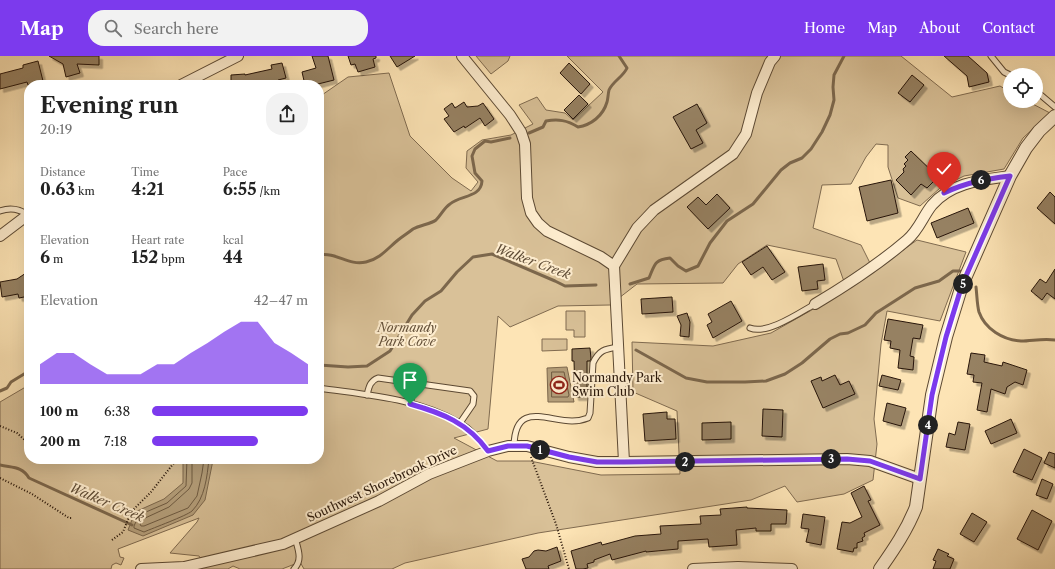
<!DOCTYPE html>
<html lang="en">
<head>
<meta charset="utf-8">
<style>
  body { margin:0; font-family:"Libre Caslon Text",serif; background:#f2f2f2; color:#222; height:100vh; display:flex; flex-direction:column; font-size:15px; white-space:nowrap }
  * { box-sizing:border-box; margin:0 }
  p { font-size:13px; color:#767676 }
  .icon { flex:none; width:22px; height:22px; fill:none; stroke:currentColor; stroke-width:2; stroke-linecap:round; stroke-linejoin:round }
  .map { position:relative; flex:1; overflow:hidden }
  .sheet { position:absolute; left:24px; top:24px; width:300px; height:384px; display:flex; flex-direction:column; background:#fff; border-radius:16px; box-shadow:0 4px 16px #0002 }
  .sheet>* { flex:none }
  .tools { position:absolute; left:1003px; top:12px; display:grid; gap:8px }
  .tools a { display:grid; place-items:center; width:40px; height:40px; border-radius:50%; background:#fff; box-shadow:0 4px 16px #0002; font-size:20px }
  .pin { position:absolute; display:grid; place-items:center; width:34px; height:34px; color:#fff; margin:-41px -17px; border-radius:50% 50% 50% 0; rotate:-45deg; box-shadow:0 0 4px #0007 }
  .pin .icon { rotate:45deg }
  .km { position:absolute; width:20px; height:20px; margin:-10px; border-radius:50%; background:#222; color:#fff; font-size:11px; line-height:20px; text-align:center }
  .round { display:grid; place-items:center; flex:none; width:42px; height:42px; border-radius:16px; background:#f2f2f2 }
  .overview { display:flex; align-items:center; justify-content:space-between; height:68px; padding:0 16px }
  h1 { font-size:22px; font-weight:700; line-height:30px }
  .metrics { display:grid; grid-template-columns:repeat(3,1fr); gap:6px; height:68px; padding:4px 16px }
  .metrics div { display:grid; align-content:center }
  .metrics b { font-size:17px; font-weight:700 }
  .metrics small { font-size:11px; font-weight:400 }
  .metrics p { font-size:11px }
  .chart { height:112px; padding:8px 16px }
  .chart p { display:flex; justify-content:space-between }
  .chart svg { width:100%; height:72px; margin-top:4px; fill:#7c3aed; opacity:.7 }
  ul { padding:0 16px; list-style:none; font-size:13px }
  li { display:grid; grid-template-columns:64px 48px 1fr; align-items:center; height:30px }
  li i { height:10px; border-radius:5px; background:#7c3aed }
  header { display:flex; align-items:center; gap:24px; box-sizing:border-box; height:56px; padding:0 20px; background:#7c3aed; color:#fff }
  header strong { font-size:19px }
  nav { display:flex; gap:22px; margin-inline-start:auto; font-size:14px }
  .search { width:280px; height:36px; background:#f2f2f2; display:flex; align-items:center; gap:10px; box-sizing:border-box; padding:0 14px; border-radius:16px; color:#767676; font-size:15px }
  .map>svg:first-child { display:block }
  .green { fill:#d9c198; stroke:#806b50; fill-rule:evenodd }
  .water { fill:#b49e7a; stroke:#7c674c }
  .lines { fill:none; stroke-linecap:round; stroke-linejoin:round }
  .shore { stroke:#6e5a41; stroke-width:1 }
  .stream { stroke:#7c674c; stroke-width:3 }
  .building { fill:#968162; stroke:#271508; filter:url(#shadow) }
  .service-casing { stroke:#5c4933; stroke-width:7 }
  .minor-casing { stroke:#5c4933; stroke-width:12 }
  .tertiary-casing { stroke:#5c4933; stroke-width:14 }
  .path { stroke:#271508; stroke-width:2; stroke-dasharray:1 2; stroke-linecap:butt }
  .service { stroke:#feedcf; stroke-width:5 }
  .minor { stroke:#feedcf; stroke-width:10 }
  .tertiary { stroke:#feedcf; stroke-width:12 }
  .route-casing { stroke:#fff; stroke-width:8 }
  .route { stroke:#7c3aed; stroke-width:5 }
  .labels { text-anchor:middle; stroke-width:4; stroke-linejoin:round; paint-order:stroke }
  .park-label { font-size:12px; font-style:italic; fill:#65513a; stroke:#feedcf }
  .poi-label { font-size:12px; fill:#271508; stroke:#feedcf; text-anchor:start }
  .street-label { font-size:12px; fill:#271508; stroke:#feedcf }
  .water-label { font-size:13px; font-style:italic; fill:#5f4c36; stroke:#feedcf }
</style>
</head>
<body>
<header>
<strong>Map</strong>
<div class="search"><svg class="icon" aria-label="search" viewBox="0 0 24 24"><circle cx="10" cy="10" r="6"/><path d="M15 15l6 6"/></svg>Search here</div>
<nav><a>Home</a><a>Map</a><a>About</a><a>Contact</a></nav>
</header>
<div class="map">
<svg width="1055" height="513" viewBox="0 0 1055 513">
  <defs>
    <filter id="shadow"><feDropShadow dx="3.5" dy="3.5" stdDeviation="0" flood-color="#0004"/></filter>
  </defs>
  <rect width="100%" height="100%" fill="#fde4b5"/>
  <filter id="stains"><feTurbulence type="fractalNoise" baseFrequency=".005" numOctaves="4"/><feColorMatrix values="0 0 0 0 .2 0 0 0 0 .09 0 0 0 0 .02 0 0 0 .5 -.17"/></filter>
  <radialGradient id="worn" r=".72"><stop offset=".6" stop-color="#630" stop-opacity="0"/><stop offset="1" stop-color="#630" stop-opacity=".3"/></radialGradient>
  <!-- green -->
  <g class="green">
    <path d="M476,0h34l-2,5 -17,13z"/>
    <path d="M567,0h334l51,41 48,-11 10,6v9h17l23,12 -27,25 -19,31 -40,7 -24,12 -20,18 -22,-8 -10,-31v-22l-12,-1 -10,13 -15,27 -29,1 -9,43 48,17 13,26 43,-31 49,12 -26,69 -53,-10 -6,33 -7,75 3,25 -4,36 -29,14 -47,8 -12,-16 -34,14 -213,33 -133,30 -13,6h-88l-4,-7 -18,7h-42l-7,-3 -5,3h-27l5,-3 -7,-10 -29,-3 27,-31 2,-4 -81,31 2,8 4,1 -3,7 -5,-2 -4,2 -1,4h-111v-167l29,-17v74h290v-362l29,-20 41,-4 21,63 42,42 19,13 7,-9 -12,-14 1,-17 15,-11 29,-5 22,-11 -14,-19 18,-8 9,13 19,3 8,7 30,-28zM767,189l69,14 11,31 -76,43 -58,13 -81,-4 1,50 44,19 3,63 -79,1 -71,-14h-33l-43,-23 34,-9 10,-113 12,11 48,-21 52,-1 27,-21 86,-1 15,-19z"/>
    <path d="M566,255h19v26h-11v-7h-8z"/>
    <path d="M542,283h25v11l-25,1z"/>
  </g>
  <!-- water -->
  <g class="water">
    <path d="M567,311l7,35h-26l-1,-34z"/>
    <path d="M184,403h26l3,1 -8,40 -12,15 -50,21 -15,-6 7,-18 29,-13 19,-16v-23z"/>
  </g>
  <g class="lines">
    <!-- shore -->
    <g class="shore">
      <path d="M552,316h12l5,23 -1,2h-16z"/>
      <path d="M187,403l-1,27 -19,17 -28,12 -5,11v2l10,4c9,-4 42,-16 48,-21 13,-13 15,-34 17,-52"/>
      <path d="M192,403v24l-3,6 -20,18 -26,12 -3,5 1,2h3l44,-18 9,-12 5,-23 2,-14"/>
    </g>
    <!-- stream -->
    <g class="stream">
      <path d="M529,77l14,-6 3,-6c12,-2 21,-1 32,6 13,-2 25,-11 29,-25 1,-3 1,-8 2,-12 4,-9 14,-13 18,-22l-8,-12"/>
      <path d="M319,199c18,-3 29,11 47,7 14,-3 22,-14 32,-22 5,-4 10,-7 15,-11 7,-4 18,-5 23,-9 5,-5 8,-12 14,-16 10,-9 31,-6 32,-23l-7,-8 -3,-17 3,-7 10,-8 6,1 19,-4"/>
      <path d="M630,228l19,-6c6,-14 5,-18 21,-20l8,8 8,5 12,-5 12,-23 17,-22 26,-17 28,-34 9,-7 12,-5 9,-9 11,-17 8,-17 4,-15 -1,-13 1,-12 10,-19"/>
      <path d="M976,231c1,8 1,18 3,25 6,17 24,28 42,29 11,0 22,-3 34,-1"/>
      <path d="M636,294l50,28 21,4h38l21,-1 19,-7 17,-11 28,-24 10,-5 8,-1 17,-8 11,-12 39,-25 24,-7 14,-10h7"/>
      <path d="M319,309l29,2 19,-1 23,-15 22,-36 13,-14 16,-10 16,-19 16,-15 19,-3 63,27 10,5 31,-1"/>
      <path d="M0,335l7,-3 4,-6 18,-11"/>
      <path d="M0,409c12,3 22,1 29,13l103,47"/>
    </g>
  </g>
  <!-- building -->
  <g class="building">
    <path d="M49,0h50v9l-22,-1 3,9 -14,4 -3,-13z"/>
    <path d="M312,0h16l6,24 -20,5h-9l-3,-13 14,-4z"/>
    <path d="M348,0h28v2l-3,1 2,8 -17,5 -3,-8 -4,1z"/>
    <path d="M390,0h25l-18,11z"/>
    <path d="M944,0h24l19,17 2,9 -20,5 -2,-11z"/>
    <path d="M38,5l6,24h-16l-1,-3 -27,7v-15l23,-6v-3z"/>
    <path d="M282,7l4,15 -8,2 1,5h-48v-10l14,-1v1l27,-6 -1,-4z"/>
    <path d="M569,7l21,21 -9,10 -21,-21z"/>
    <path d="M912,19l12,10 -14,17 -12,-9z"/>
    <path d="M579,39l9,9 -15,15 -9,-9z"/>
    <path d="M464,46l3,5 11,-1 5,-3 11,16 -9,7 -5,-8 -15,10 -1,-2 -10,6 -10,-13 5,-3 -5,-7 8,-6 3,5z"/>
    <path d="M697,48l10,19 -11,7 7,13 -12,6 -18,-32z"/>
    <path d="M911,95l27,26 -11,11 -6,-4 -10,11 -15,-15 8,-8 -1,-3 3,-3 -2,-2 4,-4 -3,-3z"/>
    <path d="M891,124l7,33 -31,8 -8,-34z"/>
    <path d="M1050,136l5,5v27l-18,-16z"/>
    <path d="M717,138l13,14 -22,21 -21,-22 11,-10 8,8z"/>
    <path d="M968,152l6,15 -37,15 -6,-15z"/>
    <path d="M767,190l18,26 -13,8 -9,-13 -12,8 -9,-13z"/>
    <path d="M823,208l2,16 -8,1 1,8 -16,2 -4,-24z"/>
    <path d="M1055,213v30l-8,-6 -5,7 -11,-9 9,-12 6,4z"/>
    <path d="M29,215v25l-10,2 -1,-4 -16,3 -2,-15 17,-3z"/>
    <path d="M672,241l1,15 -31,2 -1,-15z"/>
    <path d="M731,245l11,20 -29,17 -6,-13 5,-3 -4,-8z"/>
    <path d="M687,257l3,9 -1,15 -9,-1 1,-11 -4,-9z"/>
    <path d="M888,263l35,6 -3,14 -7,-1 -3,18 4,1 -1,13 -15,-2 2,-18 -10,-2 1,-7 -7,-1z"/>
    <path d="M590,292l1,11 -1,2h-3v32h-4l1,4h-9l-1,-36h-2v-12z"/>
    <path d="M971,297l14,2 -1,7 18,4 1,-4 24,8 -4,15 -8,-3 -8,5 -2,7 -14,-5 -4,23 -10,-2 5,-27 -9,-1 1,-7 -7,-1z"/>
    <path d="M835,319l5,10 9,-4 6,13 -32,14 -12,-27 10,-4 1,4z"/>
    <path d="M882,319l19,5 -3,10 -19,-4z"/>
    <path d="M887,347l19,5 -5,18 -18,-5z"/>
    <path d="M763,353l20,1 -1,27 -20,-1z"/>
    <path d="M667,356v7h8l1,20 -31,2 -2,-27z"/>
    <path d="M1011,363l6,14 -26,11 -6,-13z"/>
    <path d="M731,366v17l-29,1v-17z"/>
    <path d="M958,366l12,2 -5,26 -19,-3 3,-14 6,2z"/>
    <path d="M1024,393l18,9 -10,22 -19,-8z"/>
    <path d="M1049,396l6,2v14l-11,-5z"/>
    <path d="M1042,423l11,5 -6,15 -11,-4z"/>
    <path d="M864,430l7,14 -3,1 12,24 -16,8 1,3 -3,2 1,3 -6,2v5h-3l-1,4 -16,-3 5,-27 8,1 12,-6 -11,-24z"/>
    <path d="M747,451v1l40,2 -1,14h-15v7h-15v-3l-20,2 1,15 -28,2 -1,-8 -30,2v8l-32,3v-1l-34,9 -2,-6 -16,6v2l-7,2 1,4 -5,1h-7l-5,-18 30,-9 1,3 33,-9 26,-2 -1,-8 41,-2 -1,-8 21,-1 -1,-6z"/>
    <path d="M1032,454l20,11 -14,29 -21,-11z"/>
    <path d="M972,457l15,9 -13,20 -14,-8z"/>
    <path d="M803,458l22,3 -4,28 -15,-3 3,-13 -8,-1z"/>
    <path d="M557,491l4,14 -13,5 1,3h-23l-4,-10 7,-2 5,-6 4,-1 8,1z"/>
    <path d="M938,493l11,5 -2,2 7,3 -4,10h-17l3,-8 -3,-1z"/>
  </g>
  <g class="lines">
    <defs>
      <g id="service">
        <path d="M991,0l13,16 6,3"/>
        <path d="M1036,35l19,16"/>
        <path d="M0,155c11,-4 19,-2 28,4"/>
        <path d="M750,272c17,7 49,-15 65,-24"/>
        <path d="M319,332c47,7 99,10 141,35 11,6 20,17 28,28"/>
        <path d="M367,339c2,-8 3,-14 11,-17l92,13 4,5 -1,8 -13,19"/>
        <path d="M410,348l5,-20"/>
        <path d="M514,390c1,-44 30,-26 58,-25 5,0 11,-1 16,-3l2,-5 3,-50c6,-13 12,-14 25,-16"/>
        <path d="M294,513c9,-9 4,-20 1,-31"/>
      </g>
      <g id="minor">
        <path d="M462,0l48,59 11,17 4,12 2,54 4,15 7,10 9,8 54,26 13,9"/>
        <path d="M181,29l57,-29"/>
        <path d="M0,180l29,-22"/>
        <path d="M614,210l23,-38 17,-18 79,-56 13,-20 11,-41 13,-31 5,-6"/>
        <path d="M614,210l10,196"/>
        <path d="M815,248c32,-19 64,-40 92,-64 12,-10 16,-24 25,-35 20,-23 50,-25 78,-29"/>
        <path d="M141,513l43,-2 99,-23 96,-43 50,-27 59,-23 20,-5h19l42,11 28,5h27l223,-3 23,2 50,18"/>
        <path d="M693,513l45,-2 54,2"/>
      </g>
      <path id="tertiary" d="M880,513c14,-20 27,-39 36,-62l16,-112 14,-58 16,-52 48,-109 16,-28 13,-17 16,-15"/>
    </defs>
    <!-- service casing -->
    <use href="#service" class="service-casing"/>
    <!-- minor casing -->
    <use href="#minor" class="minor-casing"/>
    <!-- tertiary casing -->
    <use href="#tertiary" class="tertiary-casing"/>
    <!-- path -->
    <g class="path">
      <path d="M0,370l17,7 12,11"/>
      <path d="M531,401l25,67 13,45"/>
      <path d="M0,422l32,16 37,24h3"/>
      <path d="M112,484l11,-8 8,-20 20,-20 26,-33"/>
    </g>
    <!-- service -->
    <use href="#service" class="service"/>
    <!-- minor -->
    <use href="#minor" class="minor"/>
    <!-- tertiary -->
    <use href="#tertiary" class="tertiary"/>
  </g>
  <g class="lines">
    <defs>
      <path id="route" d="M410,348c32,9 58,19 78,47l20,-5h19l42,11 28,5h27l223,-3 23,2 50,18 12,-84 14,-58 16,-52 48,-109c-24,3 -43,6 -66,17"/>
    </defs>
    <!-- route casing -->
    <use href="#route" class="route-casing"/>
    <!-- route -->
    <use href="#route" class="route"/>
  </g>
  <!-- icons -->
  <defs>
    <symbol id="stadium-ring" viewBox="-11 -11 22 22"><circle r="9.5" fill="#feedcf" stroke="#8f2418" stroke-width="1.5"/><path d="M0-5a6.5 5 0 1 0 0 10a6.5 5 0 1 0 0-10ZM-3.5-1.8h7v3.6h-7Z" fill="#8f2418"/></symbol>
  </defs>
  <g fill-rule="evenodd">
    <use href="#stadium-ring" x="549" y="319" width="20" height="20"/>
  </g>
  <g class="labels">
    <!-- park labels -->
    <g class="park-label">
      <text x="407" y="276">Normandy<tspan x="407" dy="14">Park Cove</tspan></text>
    </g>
    <!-- poi labels -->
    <g class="poi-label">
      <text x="572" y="326">Normandy Park<tspan x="572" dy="14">Swim Club</tspan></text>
    </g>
    <!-- street labels -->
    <g class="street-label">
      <text transform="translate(382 428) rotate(-25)" y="4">Southwest Shorebrook Drive</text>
    </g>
    <!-- water labels -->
    <g class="water-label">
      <text transform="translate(533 205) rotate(20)" y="5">Walker Creek</text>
      <text transform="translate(107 446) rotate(23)" y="5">Walker Creek</text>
    </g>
  </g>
  <rect width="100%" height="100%" filter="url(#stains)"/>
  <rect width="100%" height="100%" fill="url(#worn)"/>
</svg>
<div class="tools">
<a><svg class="icon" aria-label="locate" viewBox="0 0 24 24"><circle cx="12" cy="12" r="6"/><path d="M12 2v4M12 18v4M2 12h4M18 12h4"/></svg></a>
</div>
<div class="pin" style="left:410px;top:348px;background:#1e9e55"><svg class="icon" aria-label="arrive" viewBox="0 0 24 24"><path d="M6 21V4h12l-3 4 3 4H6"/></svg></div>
<div class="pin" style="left:944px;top:137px;background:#d93025"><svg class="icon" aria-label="check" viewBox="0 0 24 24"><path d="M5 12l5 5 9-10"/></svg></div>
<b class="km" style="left:540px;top:394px">1</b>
<b class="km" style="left:685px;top:406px">2</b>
<b class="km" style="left:831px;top:403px">3</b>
<b class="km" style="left:928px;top:369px">4</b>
<b class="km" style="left:963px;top:228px">5</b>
<b class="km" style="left:981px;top:124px">6</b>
<section class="sheet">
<div class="overview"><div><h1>Evening run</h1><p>20:19</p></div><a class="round"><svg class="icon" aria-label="share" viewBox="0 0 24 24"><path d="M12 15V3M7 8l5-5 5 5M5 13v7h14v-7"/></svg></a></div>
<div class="metrics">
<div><p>Distance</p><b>0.63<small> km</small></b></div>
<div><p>Time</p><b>4:21</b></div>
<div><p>Pace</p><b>6:55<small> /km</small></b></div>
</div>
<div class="metrics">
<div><p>Elevation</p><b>6<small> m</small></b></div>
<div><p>Heart rate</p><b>152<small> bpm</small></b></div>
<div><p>kcal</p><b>44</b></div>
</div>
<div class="chart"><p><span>Elevation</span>42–47 m</p>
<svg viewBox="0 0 160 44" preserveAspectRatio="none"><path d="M0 44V32L10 25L20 25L30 32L40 38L50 38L60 38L70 32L80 32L90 25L100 19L110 12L120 6L130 6L140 19L150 25L160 32V44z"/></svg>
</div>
<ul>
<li><b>100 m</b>6:38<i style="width:100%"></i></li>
<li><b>200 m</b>7:18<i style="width:68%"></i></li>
</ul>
</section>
</div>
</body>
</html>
